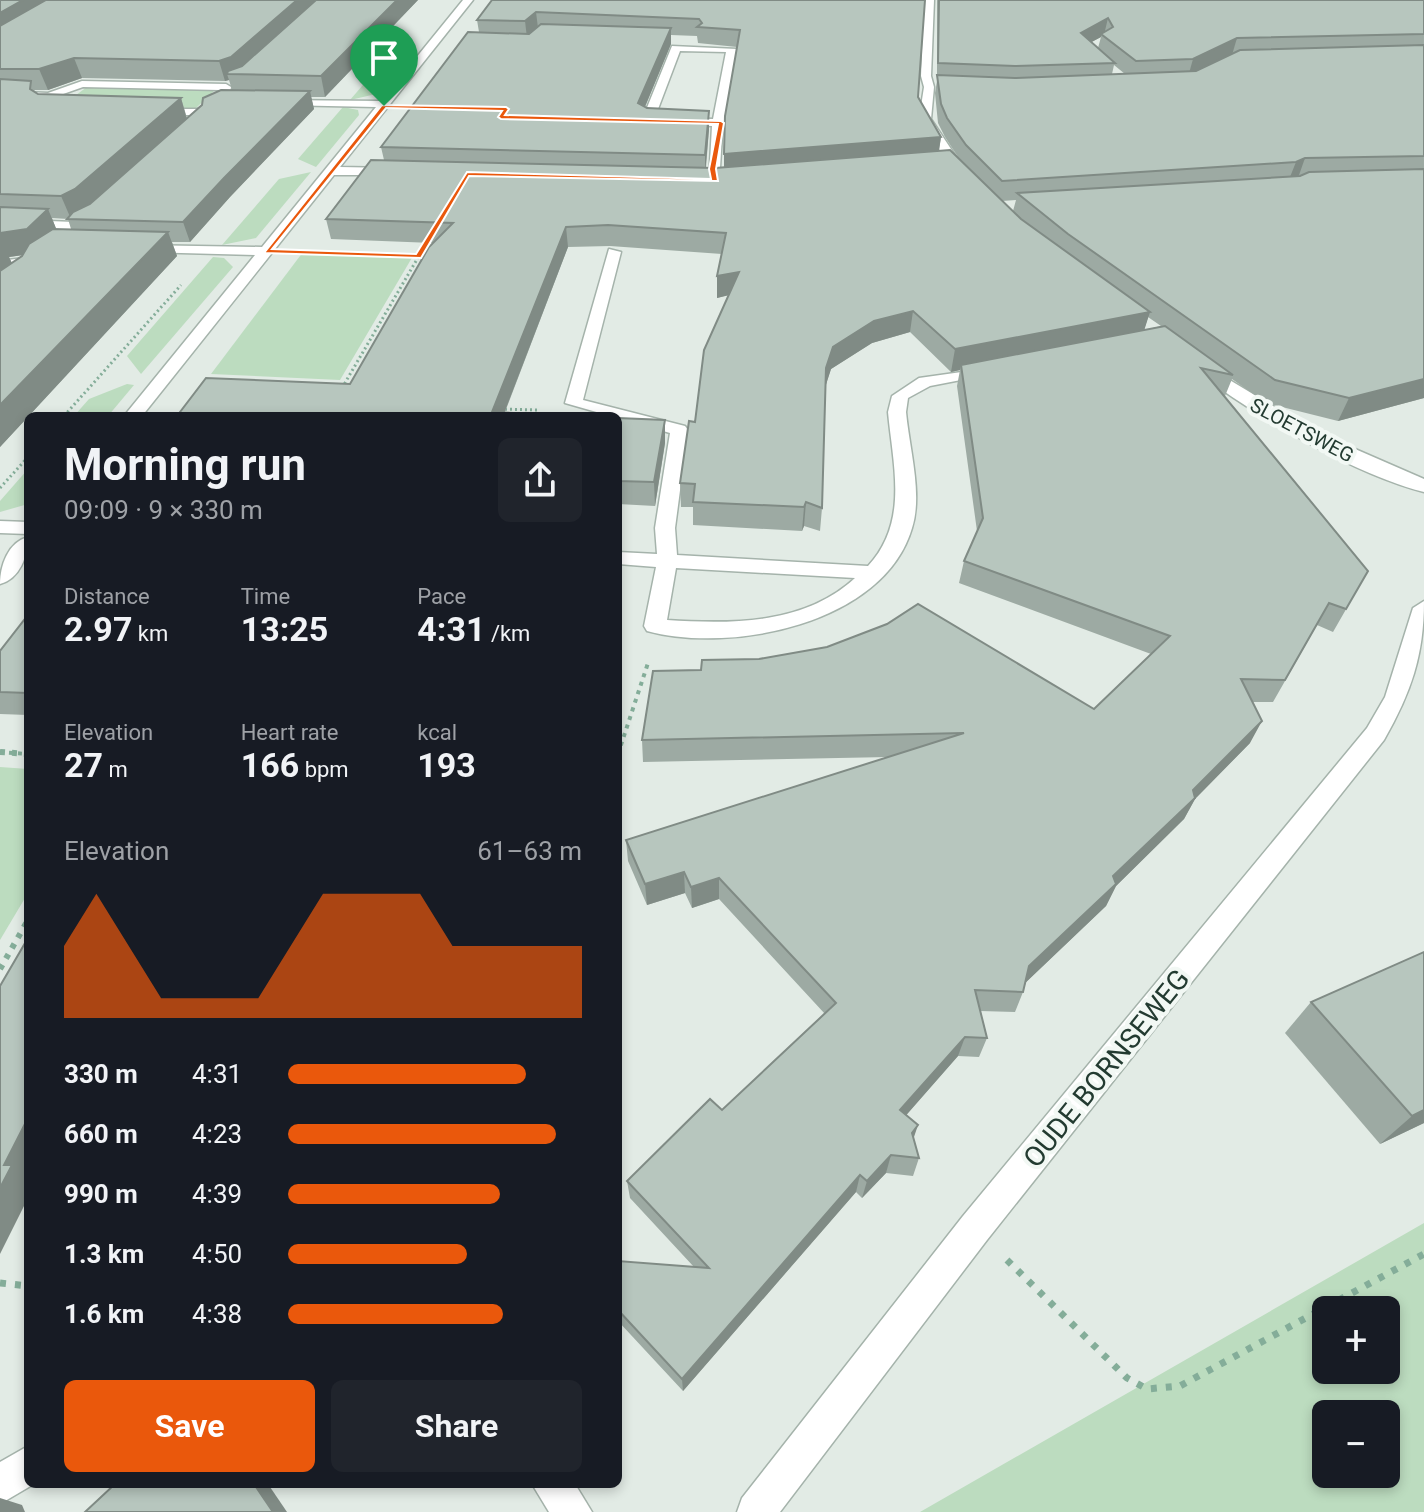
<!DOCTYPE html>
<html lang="en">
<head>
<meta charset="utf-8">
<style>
  body { margin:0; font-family:Roboto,sans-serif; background:#20242c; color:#f1f3f6; height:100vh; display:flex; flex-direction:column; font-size:30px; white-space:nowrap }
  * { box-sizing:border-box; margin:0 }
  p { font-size:26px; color:#9ea1a6 }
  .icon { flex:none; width:44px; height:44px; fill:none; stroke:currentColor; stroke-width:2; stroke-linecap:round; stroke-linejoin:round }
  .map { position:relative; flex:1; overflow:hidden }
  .sheet { position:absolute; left:24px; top:412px; width:598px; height:1076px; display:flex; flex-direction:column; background:#171b24; border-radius:12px; box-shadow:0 4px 12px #0003 }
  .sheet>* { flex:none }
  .buttons { position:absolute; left:1312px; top:1296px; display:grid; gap:16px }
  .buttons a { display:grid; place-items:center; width:88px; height:88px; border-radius:12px; background:#171b24; box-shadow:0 4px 12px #0003; font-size:40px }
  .pin { position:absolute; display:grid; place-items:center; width:68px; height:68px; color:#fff; margin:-82px -34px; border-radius:50% 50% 50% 0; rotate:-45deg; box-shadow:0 0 8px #0007 }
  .pin .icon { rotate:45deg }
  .round { display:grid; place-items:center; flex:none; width:84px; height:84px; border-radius:12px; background:#20242c }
  .headline { display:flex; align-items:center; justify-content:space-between; height:136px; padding:0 40px }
  h1 { font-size:44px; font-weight:700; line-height:60px }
  .stats { display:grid; grid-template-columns:repeat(3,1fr); gap:12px; height:136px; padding:8px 40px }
  .stats div { display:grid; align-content:center }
  .stats b { font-size:34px; font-weight:700 }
  .stats small { font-size:22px; font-weight:400 }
  .stats p { font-size:22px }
  .chart { height:224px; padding:16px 40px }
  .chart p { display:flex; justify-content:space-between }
  .chart svg { width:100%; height:144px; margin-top:8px; fill:#ea580c; opacity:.7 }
  .action { display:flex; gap:16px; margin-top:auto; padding:16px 40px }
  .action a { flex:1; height:92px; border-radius:12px; background:#ea580c; color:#fff; font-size:32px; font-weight:700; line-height:92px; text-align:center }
  .action a+a { background:#20242c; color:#f1f3f6 }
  ul { padding:0 40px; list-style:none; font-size:26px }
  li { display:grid; grid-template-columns:128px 96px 1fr; align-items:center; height:60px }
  li i { height:20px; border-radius:10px; background:#ea580c }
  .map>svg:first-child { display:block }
  .green { fill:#bcdcbf; fill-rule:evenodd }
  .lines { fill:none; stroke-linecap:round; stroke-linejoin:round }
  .minor-casing { stroke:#a5b3ab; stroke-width:3 }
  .path-far3 { stroke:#84ad99; stroke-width:3; stroke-dasharray:2 3; stroke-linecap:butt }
  .path-far2 { stroke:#84ad99; stroke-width:4; stroke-dasharray:4 5; stroke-linecap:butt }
  .path-far1 { stroke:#84ad99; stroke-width:6; stroke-dasharray:5 7; stroke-linecap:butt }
  .path { stroke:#84ad99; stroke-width:7; stroke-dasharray:6 9; stroke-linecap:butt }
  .minor { fill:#fff; fill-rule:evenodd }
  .wall { fill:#9daaa3; fill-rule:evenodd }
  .shaded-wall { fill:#808b85 }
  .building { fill:#b7c6be; stroke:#808b85; stroke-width:2 }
  .route { fill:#ea580c; stroke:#fff; stroke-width:2; fill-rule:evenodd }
  .labels { text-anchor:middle; stroke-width:8; stroke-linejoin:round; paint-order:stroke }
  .far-street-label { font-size:20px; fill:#233b31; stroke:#f2f8f4 }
  .near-street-label { font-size:28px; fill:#233b31; stroke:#f2f8f4 }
</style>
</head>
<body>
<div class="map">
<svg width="1424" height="1512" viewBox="0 0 1424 1512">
  <rect width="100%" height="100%" fill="#e2ebe5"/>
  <!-- green -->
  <g class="green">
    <path d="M413,46l-37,48 -26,6 44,-51z"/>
    <path d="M87,87l129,2 -21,20 -134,-3z"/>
    <path d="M343,107l15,3 1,5 -43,52 -18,-8z"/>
    <path d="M311,172l-55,66 -34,7 57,-66z"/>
    <path d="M303,252l110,4 -73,124 -129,-6z"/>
    <path d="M213,257l11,1 9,9 -92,107 -14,-18z"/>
    <path d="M127,384l7,1 -26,31h-34l15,-17z"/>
    <path d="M28,469v35l-28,8v-11z"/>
    <path d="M0,767l28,2v124l-28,47z"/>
    <path d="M1424,1223v289h-504zM1326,1310h60v60h-60zM1326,1414h60v60h-60z"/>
  </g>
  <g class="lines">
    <defs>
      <g id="minor">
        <path d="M463,0h10l-133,167 52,1 4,1v6h-62l-192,241h-18l131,-161 -111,-3 -5,-1v-6l123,2 114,-140 -96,-2 -4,-5 105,1z"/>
        <path d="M924,0h10l-3,76 3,11 -3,32 38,57 -6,4 -4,-1 -40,-60 5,-32 -3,-11z"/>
        <path d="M672,46l65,3 -15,86 -3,49 -10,-3 3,-55 -64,-3 -6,-3zM680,51l46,1 -13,67 -58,-2z"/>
        <path d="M82,81l144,3 5,3 -3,16 -29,12h-44l-6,-3 6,-3h42l22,-10 1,-9 -137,-3 -34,12 -49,-2v-6l48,2z"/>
        <path d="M0,219l74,3 7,4c-21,32 -42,44 -81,43v-8l39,-5 26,-26 -65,-3z"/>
        <path d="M609,249l12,3 -38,148 102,26 3,4 -13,98 2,27 191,11c41,-44 25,-100 20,-154l4,-16 27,-18 78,-11v6l-67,13 -22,12 -2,14c3,35 17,82 6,116 -28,96 -181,126 -265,103l-3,-5 12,-59 -38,-3v-12l39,2 -2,-26 15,-95 -105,-30zM676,568l179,10c-51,47 -124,46 -188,42z"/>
        <path d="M1203,364l113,68 108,47v13c-71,-18 -168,-76 -227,-120l-2,-3z"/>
        <path d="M0,521l28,1v12l-28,-1z"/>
        <path d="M28,537c0,18 -8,42 -28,47 0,-18 8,-42 28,-47z"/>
        <path d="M1424,601c0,54 -13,92 -40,139l-397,500 -207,272h-43l5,-14 221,-282 404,-488 18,-31 28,-89z"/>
        <path d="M28,1446v38h6l-34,20v-42z"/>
        <path d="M532,1484h43l17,28h-43z"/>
      </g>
    </defs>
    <!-- minor casing -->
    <use href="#minor" class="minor-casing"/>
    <!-- path-far3 -->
    <g class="path-far3">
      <path d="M312,253l107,3"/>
      <path d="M342,388l88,-151"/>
      <path d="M500,409l38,1"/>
      <path d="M64,416l117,-131"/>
      <path d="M0,488l28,-31"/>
    </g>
    <!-- path-far2 -->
    <g class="path-far2">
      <path d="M0,752l27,2"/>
      <path d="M618,754l30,-91"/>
    </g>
    <!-- path-far1 -->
    <g class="path-far1">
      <path d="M0,752l28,2"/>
      <path d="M618,755l1,-3"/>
      <path d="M0,969l28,-49"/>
    </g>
    <!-- path -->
    <g class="path">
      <path d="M1007,1260l120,118 20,11 33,-3 244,-132"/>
      <path d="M0,1283l28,3"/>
    </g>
    <!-- minor -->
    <use href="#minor" class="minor"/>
  </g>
  <!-- wall -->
  <g class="wall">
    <path d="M0,0h418l-93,97h-14l3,12 -84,88 -40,45h-18l5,14 -177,191zM82,78l143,3 4,-1 3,10 -45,28 -6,-20 -143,-4 -4,-4h14zM52,218l16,1 3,10h-15zM23,255l-11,8 -3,-6z"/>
    <path d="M492,0h433l-7,97 23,40 -2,14 21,9 -15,-23 -7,-14 -3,-30 2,-12v-81h487v398l-86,23 -72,-18 -34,-24 -7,17h-1l144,175 -35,61 -16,-7 -44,77h-20l-3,41 -55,56 -11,20 -68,67 -10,20 -80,76 -3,10 -8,20 -35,-1 7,27 -8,19 -21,-1 -52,59 13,43 -6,18 -27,-3 -24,25 -6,-6 -173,199 -65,-70v-60l76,6 -64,-69 -3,-17 95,-71 103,-96 -106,-115 -27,9 -7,-15 -38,12 -19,-44 -2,-21 263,-83 -246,5 -1,-22 452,-31 57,-55 -192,-71 5,-22 13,-30 -20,-145 3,-16 -9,2 -41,-40 -38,11 -41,26 -6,18 -3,121 -2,23 -16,-5 -2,5 -109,-6v-18h-12l-1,-24 15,-61 33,-127 -11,3 5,-44 -112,-8 -42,1 -63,165 -328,4 173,-32 83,-141 -102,-4 -5,-20 58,-59 -3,-13 98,-115 -2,-12zM671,35l26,1 1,7 39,4 -12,69 -1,52h-18l3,-39 -64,-22 26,-63zM1101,37l-3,11 -7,-6zM1114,65l11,9h-13zM1016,200l-3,11 -11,-10zM1148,317l13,9 -17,4z"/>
    <path d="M618,418l47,2v23l-10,63 -37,-2z"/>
    <path d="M28,615v100l-28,-1v-63z"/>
    <path d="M1424,952v171l-44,21 -95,-111 26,-31z"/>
  </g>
  <!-- shaded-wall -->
  <g class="shaded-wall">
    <path d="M23,0h39l-62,37v-24z"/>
    <path d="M297,0h25l-83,75 -12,-1 2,6 -4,1 -6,-20z"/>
    <path d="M397,0h21l-93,97 -4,-21z"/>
    <path d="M536,12l2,16 -11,10 -2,-17z"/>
    <path d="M1108,18l-4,17 -3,-1v3l-24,13 4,-17z"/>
    <path d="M671,28v16l-32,77 -1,-18z"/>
    <path d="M1237,38l-5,17 -44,22 5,-18z"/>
    <path d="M74,58l8,20 -34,12 -9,-21z"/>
    <path d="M310,91l4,18 -84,88 -40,45 -7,-20 41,-44z"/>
    <path d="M181,98l6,22 -103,92 -13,7 -10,-23z"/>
    <path d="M709,111v18l-4,45v-19z"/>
    <path d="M941,137l-3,19 -214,18v-20z"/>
    <path d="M1305,158l-7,20 -10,4 8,-20z"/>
    <path d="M48,209l10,24 -20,20 -29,4 7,15 -16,16v-55z"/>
    <path d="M566,227l2,20 -65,169 -11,-4z"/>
    <path d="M168,232l9,24 -177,191v-42z"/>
    <path d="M739,272l-1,21 -21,5v-22z"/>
    <path d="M913,311l-3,21 -38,11 -41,26 -7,22 2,-23 7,-21 41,-26z"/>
    <path d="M1150,312l-7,22 -182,31 -1,5 -9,2 4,-23z"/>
    <path d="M1424,379v19l-86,23 11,-23z"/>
    <path d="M665,420v23l-10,63 -1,-24z"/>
    <path d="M806,502l-2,24 -2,5 2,-24z"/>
    <path d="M1262,721l-12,22 -55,56 -11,20 -68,67 -10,20 -85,81 8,-21 164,-176z"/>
    <path d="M684,872l1,21 -38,12 -2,-21z"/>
    <path d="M719,878v21l-27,9 -1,-21z"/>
    <path d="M965,1037l-7,19 -63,72 5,-18z"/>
    <path d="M1424,1110v13l-44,21 32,-28z"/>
    <path d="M28,1118v80l-28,56v-66l4,-23z"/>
    <path d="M918,1125l-6,18v-10z"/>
    <path d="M891,1155l-5,18 -24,25 5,-17z"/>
    <path d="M860,1175l-4,17 -173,199 -1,-12z"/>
    <path d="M254,1484h14l19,28h-14z"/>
    <path d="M0,1498l22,7 3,7h-25z"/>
  </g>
  <!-- building -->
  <g class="building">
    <path d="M0,0h23l-23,13z"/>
    <path d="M46,0h251l-66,57 -12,4 -145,-3 -35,11h-39v-43z"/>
    <path d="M316,0h81l-76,76 -94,-2 1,-3 14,-5z"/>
    <path d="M492,0h433l-7,97 23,40 -217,17 1,-38 15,-86 -43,-3 5,-4 -3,-4 -163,-7 -11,9 -48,-1z"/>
    <path d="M939,0h485v34l-187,4 -44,21 -57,2 -35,-27 12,-7 -5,-9 -27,15 34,30 -100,3 -77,-3z"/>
    <path d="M541,24l130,4 -33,75 9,5 62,3 -4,44 -324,-8 87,-115 61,2z"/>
    <path d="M1424,45v111l-119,2 -9,4 -294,19 -36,-36 -19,-27 -6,-14 -4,-29 78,3 181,-7 44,-21z"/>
    <path d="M0,79l31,2 -1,8 8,5 143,4 -106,91 -14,7 -61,-2z"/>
    <path d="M221,90l89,1 -86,87 -41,44 -116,-3 6,-7 17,-8 112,-99 1,-7z"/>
    <path d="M950,150l71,69 129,93 -195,37 -42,-38 -39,10 -41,26 -7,21 -4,140 -16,-6 -2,5 -111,-5 2,-18 -15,-1 9,-62 6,1 9,-72 35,-78 -22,4 9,-43 -118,-8 -42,2 -74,185 87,4h-402l29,-38 144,6 79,-137 24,-24 -127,-4 45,-59 344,8z"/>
    <path d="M1424,169v210l-75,19 -74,-18 -207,-146 -51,-41 283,-17 9,-4z"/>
    <path d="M0,207l48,2 -21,20 -27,4z"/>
    <path d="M53,229l115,3 -168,173v-134l22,-15 7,-12z"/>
    <path d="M1165,326l68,49 -32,-7 167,203 -22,38 -17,-6 -44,77 -44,-1 21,42 -69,69 2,8 -82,78 3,8 -87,82 -6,26 -48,-2 12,48 -22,-1 -65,73 18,15 -6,8 7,25 -28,-3 -24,26 -7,-6 -178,204 -64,-69v-49l91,7 -82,-87 83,-82 12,11 114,-107 -117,-125 -28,9 -7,-15 -39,12 -19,-44 338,-107 -322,7 11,-69 48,-1 1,-10 57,-1 68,-12 60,-23 31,-20 176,105 76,-73 -206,-75 19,-43 -22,-153z"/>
    <path d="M618,418l47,2 -11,62 -36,-1z"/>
    <path d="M28,615v78l-28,-1v-41z"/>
    <path d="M28,938v180l-24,47h8l-12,23v-202z"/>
    <path d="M1424,952v158l-12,6 -101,-114z"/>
    <path d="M115,1484h139l19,28h-188z"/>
  </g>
  <!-- route -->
  <path class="route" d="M382,105l124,2 3,2 -4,6 216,6 3,2 -8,46 2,12 -249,-5 -48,82 -157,-5zM386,108l116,3 -4,6 3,2 217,5 -9,45 2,10 -244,-7 -51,82 -144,-5z"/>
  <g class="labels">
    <!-- far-street labels -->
    <g class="far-street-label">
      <text transform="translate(1302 430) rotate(28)" y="7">SLOETSWEG</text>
    </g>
    <!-- near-street labels -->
    <g class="near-street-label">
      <text transform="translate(1106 1068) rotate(-51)" y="10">OUDE BORNSEWEG</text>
    </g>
  </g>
</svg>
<div class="buttons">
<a>+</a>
<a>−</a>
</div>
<div class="pin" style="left:384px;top:106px;background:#1e9e55"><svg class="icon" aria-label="arrive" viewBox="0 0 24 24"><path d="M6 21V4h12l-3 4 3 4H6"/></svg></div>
<section class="sheet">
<div class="headline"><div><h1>Morning run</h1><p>09:09 · 9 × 330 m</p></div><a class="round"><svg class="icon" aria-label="share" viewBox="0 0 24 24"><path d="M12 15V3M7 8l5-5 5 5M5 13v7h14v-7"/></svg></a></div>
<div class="stats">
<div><p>Distance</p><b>2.97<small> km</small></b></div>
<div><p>Time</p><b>13:25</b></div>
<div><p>Pace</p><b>4:31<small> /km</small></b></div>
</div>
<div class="stats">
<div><p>Elevation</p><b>27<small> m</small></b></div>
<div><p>Heart rate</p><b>166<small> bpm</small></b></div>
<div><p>kcal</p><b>193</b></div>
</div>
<div class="chart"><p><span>Elevation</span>61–63 m</p>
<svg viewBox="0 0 160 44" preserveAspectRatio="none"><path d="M0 44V22L10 6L20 22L30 38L40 38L50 38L60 38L70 22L80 6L90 6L100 6L110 6L120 22L130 22L140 22L150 22L160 22V44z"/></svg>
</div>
<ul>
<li><b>330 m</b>4:31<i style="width:81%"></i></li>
<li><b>660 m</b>4:23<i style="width:91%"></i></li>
<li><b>990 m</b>4:39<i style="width:72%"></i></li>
<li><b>1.3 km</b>4:50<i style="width:61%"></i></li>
<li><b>1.6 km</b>4:38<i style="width:73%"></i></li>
</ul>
<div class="action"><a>Save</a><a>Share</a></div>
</section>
</div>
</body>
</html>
